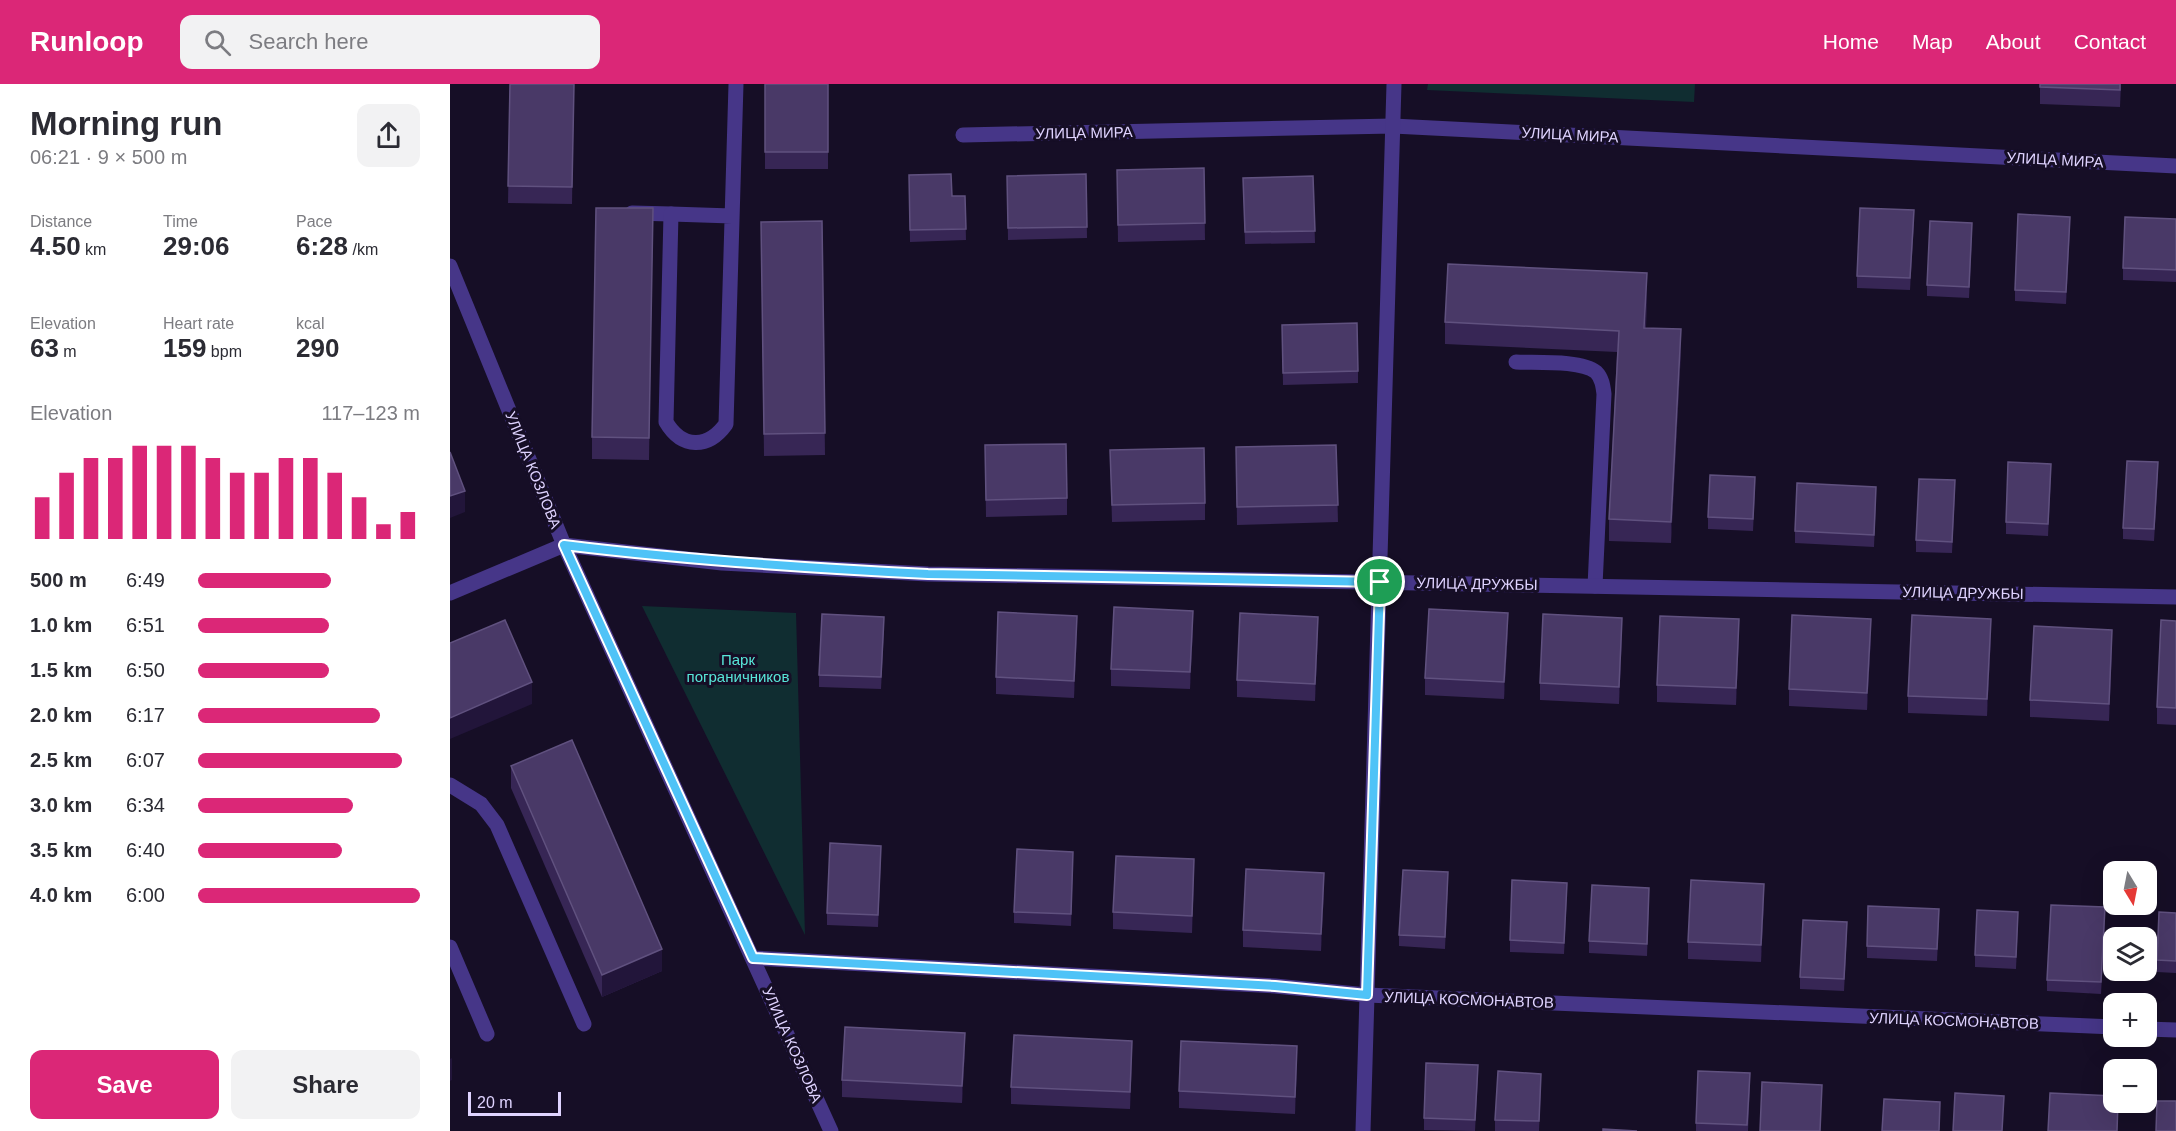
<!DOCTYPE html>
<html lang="en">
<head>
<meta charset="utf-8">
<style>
  body { margin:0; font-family:Helvetica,sans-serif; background:#f2f2f3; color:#2b2b33; height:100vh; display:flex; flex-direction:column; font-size:22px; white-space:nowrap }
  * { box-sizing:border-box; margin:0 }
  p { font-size:20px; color:#7c7c81 }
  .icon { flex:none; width:33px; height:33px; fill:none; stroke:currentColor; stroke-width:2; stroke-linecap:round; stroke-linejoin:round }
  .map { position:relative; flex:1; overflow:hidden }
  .drawer { display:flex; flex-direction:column; background:#fff; width:450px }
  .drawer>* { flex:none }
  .needle { width:39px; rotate:170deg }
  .fabs { position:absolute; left:1653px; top:777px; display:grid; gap:12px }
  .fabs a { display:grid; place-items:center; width:54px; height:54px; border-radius:12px; background:#fff; box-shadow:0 6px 24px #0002; font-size:30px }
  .scale { position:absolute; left:18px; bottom:15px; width:93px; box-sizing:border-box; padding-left:6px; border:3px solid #dfd3ff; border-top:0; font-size:16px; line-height:21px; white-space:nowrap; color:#dfd3ff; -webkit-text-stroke:4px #160e26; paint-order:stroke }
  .pin { position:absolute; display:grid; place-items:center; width:51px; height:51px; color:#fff; margin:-26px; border:3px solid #fff; border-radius:50%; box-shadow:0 2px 6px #0007 }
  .round { display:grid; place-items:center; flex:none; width:63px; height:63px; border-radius:12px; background:#f2f2f3 }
  .overview { display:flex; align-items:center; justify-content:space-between; height:102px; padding:0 30px }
  h1 { font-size:33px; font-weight:700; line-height:45px }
  .metrics { display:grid; grid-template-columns:repeat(3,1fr); gap:9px; height:102px; padding:6px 30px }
  .metrics div { display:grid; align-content:center }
  .metrics b { font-size:26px; font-weight:700 }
  .metrics small { font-size:16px; font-weight:400 }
  .metrics p { font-size:16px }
  .chart { height:168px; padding:12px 30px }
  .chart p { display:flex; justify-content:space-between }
  .chart svg { width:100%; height:108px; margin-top:6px; stroke:#db2777; stroke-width:6 }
  .action { display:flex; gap:12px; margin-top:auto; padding:12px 30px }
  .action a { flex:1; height:69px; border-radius:12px; background:#db2777; color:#fff; font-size:24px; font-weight:700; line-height:69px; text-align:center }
  .action a+a { background:#f2f2f3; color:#2b2b33 }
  ul { padding:0 30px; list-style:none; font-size:20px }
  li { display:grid; grid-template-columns:96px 72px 1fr; align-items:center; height:45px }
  li i { height:15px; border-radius:8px; background:#db2777 }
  header { display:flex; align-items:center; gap:36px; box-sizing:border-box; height:84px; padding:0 30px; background:#db2777; color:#fff }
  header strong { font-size:28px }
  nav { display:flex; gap:33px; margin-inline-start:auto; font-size:21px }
  .search { width:420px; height:54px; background:#f2f2f3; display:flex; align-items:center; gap:15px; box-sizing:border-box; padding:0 21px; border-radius:12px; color:#7c7c81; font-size:22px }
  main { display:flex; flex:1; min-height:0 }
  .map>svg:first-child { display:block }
  .green { fill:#102d31 }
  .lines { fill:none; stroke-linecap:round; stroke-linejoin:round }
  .minor { stroke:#463688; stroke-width:15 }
  .wall { fill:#372655 }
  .shaded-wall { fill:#22153a }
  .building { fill:#493967; stroke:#60517f; stroke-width:1.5 }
  .route-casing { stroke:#fff; stroke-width:12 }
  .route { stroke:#4fc3f7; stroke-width:8 }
  .labels { text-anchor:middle; stroke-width:6; stroke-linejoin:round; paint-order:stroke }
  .street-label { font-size:15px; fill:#dfd3ff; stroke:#160e26 }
  .park-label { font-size:15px; fill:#58e6d8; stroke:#160e26 }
</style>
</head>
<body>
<header>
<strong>Runloop</strong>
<div class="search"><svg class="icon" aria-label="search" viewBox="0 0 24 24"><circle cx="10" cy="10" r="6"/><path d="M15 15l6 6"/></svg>Search here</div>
<nav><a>Home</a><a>Map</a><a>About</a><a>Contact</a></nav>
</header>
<main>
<section class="drawer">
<div class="overview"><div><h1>Morning run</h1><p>06:21 · 9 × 500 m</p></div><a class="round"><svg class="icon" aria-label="share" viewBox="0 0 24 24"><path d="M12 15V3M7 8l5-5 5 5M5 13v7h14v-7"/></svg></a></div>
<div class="metrics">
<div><p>Distance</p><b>4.50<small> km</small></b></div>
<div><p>Time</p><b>29:06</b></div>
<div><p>Pace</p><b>6:28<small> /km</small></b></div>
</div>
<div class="metrics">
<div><p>Elevation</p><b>63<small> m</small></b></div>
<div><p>Heart rate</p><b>159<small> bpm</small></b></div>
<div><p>kcal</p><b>290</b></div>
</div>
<div class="chart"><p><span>Elevation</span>117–123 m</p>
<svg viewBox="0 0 160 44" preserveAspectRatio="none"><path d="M5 44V27M15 44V17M25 44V11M35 44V11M45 44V6M55 44V6M65 44V6M75 44V11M85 44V17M95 44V17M105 44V11M115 44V11M125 44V17M135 44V27M145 44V38M155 44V33"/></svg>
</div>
<ul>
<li><b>500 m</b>6:49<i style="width:60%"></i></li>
<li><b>1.0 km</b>6:51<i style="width:59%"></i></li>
<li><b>1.5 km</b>6:50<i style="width:59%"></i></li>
<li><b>2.0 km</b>6:17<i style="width:82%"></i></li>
<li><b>2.5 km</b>6:07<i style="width:92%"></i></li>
<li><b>3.0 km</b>6:34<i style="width:70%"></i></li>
<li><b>3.5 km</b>6:40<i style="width:65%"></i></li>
<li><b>4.0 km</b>6:00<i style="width:100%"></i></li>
</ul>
<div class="action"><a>Save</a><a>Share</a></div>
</section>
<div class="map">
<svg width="1726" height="1047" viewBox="0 0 1726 1047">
  <rect width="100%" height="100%" fill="#160e26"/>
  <!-- green -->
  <g class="green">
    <path d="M978,0h267l-1,18 -267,-12z"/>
    <path d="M192,522l154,7 9,322z"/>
  </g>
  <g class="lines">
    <!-- minor -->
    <g class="minor">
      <path d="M513,51l430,-9 783,40"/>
      <path d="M182,129l39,1"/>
      <path d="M282,132l-61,-2 -5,208c16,27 42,27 60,2l10,-340"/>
      <path d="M0,182l114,279 267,586"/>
      <path d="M1066,278c20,1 65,-2 80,10 6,6 7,14 8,22l-9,192"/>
      <path d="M114,461l158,18 206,11 1248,23"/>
      <path d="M0,509l114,-48"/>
      <path d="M0,701l31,19 16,21 87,199"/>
      <path d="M0,863l37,87"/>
      <path d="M303,874l522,28 92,9 747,32"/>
      <path d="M1696,945l30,1"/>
      <path d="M913,1047l31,-1047"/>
    </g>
  </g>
  <!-- wall -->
  <g class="wall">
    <path d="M60,0h64l-2,120 -64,-1z"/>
    <rect x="315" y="0" width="63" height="85"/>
    <path d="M1590,0h81l-1,23 -80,-3z"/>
    <path d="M754,84l1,72 -87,2 -1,-72z"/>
    <path d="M636,90l1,64 -79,2 -1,-64z"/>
    <path d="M459,91l43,21h13l1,44 -56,2z"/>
    <path d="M863,92l2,67 -70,1 -2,-66z"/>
    <path d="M203,124l-4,252 -57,-1v-22z"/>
    <path d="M1726,135v63l-53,-2v-12z"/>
    <path d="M372,137l3,234 -61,1 -3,-234z"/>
    <path d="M1464,138l-4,68 -53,-2v-12z"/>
    <path d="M1620,144l-4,76 -51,-3v-11z"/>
    <path d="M1522,151l-3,63 -42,-2v-11z"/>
    <path d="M1197,211l-1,33 35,23 -10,192 -62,-2v-22l8,-167 -172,-8v-22z"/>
    <path d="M832,241l76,46v12l-75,2z"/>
    <path d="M535,361l82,53v17l-81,2z"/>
    <path d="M886,361l2,77 -101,3 -1,-78z"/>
    <path d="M660,366l95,53v17l-93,2z"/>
    <path d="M1708,390l-4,67 -31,-2v-11z"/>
    <path d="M1601,391l-3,61 -42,-2v-12z"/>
    <path d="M1305,405l-2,42 -45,-2v-12z"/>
    <path d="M1505,408l-3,61 -36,-1v-12z"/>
    <path d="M1426,415l-2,48 -79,-4v-12z"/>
    <path d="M1726,537v104l-19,-1v-17z"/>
    <path d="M743,544l-3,61 -79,-3v-17z"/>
    <path d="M434,545l-3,60 -62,-2v-12z"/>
    <path d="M1058,546l-4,69 -79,-4v-17z"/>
    <path d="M627,549l-3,65 -78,-4v-17z"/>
    <path d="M868,550l-3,67 -78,-4v-17z"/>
    <path d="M1172,551l-3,69 -79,-4v-17z"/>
    <path d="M1289,552l-3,69 -79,-3v-17z"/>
    <path d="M1421,552l-4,74 -78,-4v-17z"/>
    <path d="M1541,552l-4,80 -79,-3v-17z"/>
    <path d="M1662,563l-3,74 -79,-4v-17z"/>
    <path d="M61,682l151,205 -60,26 -91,-209z"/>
    <path d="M431,774l-3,69 -51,-2v-12z"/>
    <path d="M623,779l-2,63 -57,-3v-11z"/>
    <path d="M744,792l-2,57 -79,-4v-17z"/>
    <path d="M998,800l-3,65 -46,-3v-11z"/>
    <path d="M874,806l-3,61 -78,-4v-17z"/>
    <path d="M1117,811l-3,59 -54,-2v-12z"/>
    <path d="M1199,816l-2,56 -58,-3v-12z"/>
    <path d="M1314,817l-3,61 -73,-3v-17z"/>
    <path d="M1726,829v60l-19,-1v-12z"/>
    <path d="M1655,835l-4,75 -54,-3v-11z"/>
    <path d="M1489,837l-2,40 -70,-3v-12z"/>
    <path d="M1568,839l-2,46 -41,-2v-12z"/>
    <path d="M1397,850l-3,57 -44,-2v-12z"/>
    <path d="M515,966l-3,53 -120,-6v-17z"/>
    <path d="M682,974l-2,51 -119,-5v-17z"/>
    <path d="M847,979l-2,51 -116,-6v-17z"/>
    <path d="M1028,993l-3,54 -51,-1v-12z"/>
    <path d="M1091,1001l-2,46h-44v-11z"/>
    <path d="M1300,1001l-2,46h-52v-8z"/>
  </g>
  <!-- shaded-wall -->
  <g class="shaded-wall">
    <path d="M1620,133v11l-4,76v-12z"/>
    <path d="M1197,189v22l-3,54v-21z"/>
    <path d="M1231,245v22l-10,192v-21z"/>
    <path d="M15,407v21l-15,6v-22z"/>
    <path d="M743,527v17l-3,61v-17z"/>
    <path d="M1058,529v17l-4,69v-17z"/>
    <path d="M627,532v17l-3,65v-17z"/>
    <path d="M868,533v17l-3,67v-17z"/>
    <path d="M1172,534v17l-3,69v-17z"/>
    <path d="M1289,535v17l-3,69v-17z"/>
    <path d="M1421,535v17l-4,74v-17z"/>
    <path d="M1541,535v17l-4,80v-17z"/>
    <path d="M1662,546v17l-3,74v-17z"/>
    <path d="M82,598v22l-82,35v-21z"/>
    <path d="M744,775v17l-2,57v-17z"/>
    <path d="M874,789v17l-3,61v-17z"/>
    <path d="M1314,800v17l-3,61v-17z"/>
    <path d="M212,865v22l-60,26v-22z"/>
    <path d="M515,949v17l-3,53v-17z"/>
    <path d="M682,957v17l-2,51v-17z"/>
    <path d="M847,962v17l-2,51v-17z"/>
    <path d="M2,974v22l-2,1v-22z"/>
  </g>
  <!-- building -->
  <g class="building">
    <path d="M60,0h64l-2,103 -64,-1z"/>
    <rect x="315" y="0" width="63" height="68"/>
    <path d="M1590,0h80v6l-80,-3z"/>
    <path d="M754,84l1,55 -87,2 -1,-55z"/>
    <path d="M501,90l1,22h13l1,33 -56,1 -1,-55z"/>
    <path d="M636,90l1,53 -79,1 -1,-52z"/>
    <path d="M863,92l2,55 -70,1 -2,-54z"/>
    <path d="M146,124h57l-4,230 -57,-1z"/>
    <path d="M1410,124l54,2 -4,68 -53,-2z"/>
    <path d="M1568,130l52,3 -4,75 -51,-2z"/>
    <path d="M1675,133l51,2v51l-53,-2z"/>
    <path d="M372,137l3,212 -61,1 -3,-212z"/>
    <path d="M1480,137l42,2 -3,64 -42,-2z"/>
    <path d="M998,180l199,9 -3,55 37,1 -10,193 -62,-3 10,-188 -174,-9z"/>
    <path d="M907,239l1,48 -75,2 -1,-48z"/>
    <path d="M616,360l1,54 -81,2 -1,-55z"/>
    <path d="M886,361l2,60 -101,2 -1,-60z"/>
    <path d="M754,364l1,55 -93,2 -2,-55z"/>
    <path d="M0,368l15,39 -15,5z"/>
    <path d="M1677,377l31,1 -4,67 -31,-1z"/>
    <path d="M1558,378l43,2 -3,60 -42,-2z"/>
    <path d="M1260,391l45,2 -2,42 -45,-2z"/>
    <path d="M1469,395l36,1 -3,62 -36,-2z"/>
    <path d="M1347,399l79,4 -2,48 -79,-4z"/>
    <path d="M664,523l79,4 -3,61 -79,-3z"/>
    <path d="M979,525l79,4 -4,69 -79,-4z"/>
    <path d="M548,528l79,4 -3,65 -78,-4z"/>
    <path d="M790,529l78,4 -3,67 -78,-4z"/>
    <path d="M372,530l62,3 -3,60 -62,-2z"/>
    <path d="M1093,530l79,4 -3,69 -79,-4z"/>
    <path d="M1342,531l79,4 -4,74 -78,-4z"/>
    <path d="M1462,531l79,4 -4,80 -79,-3z"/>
    <path d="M1210,532l79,3 -3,69 -79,-3z"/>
    <path d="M55,536l27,62 -82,36v-75z"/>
    <path d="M1711,536l15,1v87l-19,-1z"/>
    <path d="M1584,542l78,4 -3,74 -79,-4z"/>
    <path d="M122,656l90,209 -60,26 -91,-209z"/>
    <path d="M380,759l51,3 -3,69 -51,-2z"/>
    <path d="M567,765l56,3 -2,62 -57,-2z"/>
    <path d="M666,772l78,3 -2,57 -79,-4z"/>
    <path d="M796,785l78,4 -3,61 -78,-4z"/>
    <path d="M953,786l45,2 -3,65 -46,-2z"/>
    <path d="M1062,796l55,3 -3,60 -54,-3z"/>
    <path d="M1241,796l73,4 -3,61 -73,-3z"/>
    <path d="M1142,801l57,3 -2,56 -58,-3z"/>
    <path d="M1601,821l54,2 -4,75 -54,-2z"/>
    <path d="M1418,822l71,3 -2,40 -70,-3z"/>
    <path d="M1527,826l41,2 -2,45 -41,-2z"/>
    <path d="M1709,828l17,1v48l-19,-1z"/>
    <path d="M1353,836l44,2 -3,57 -44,-2z"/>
    <path d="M395,943l120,6 -3,53 -120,-6z"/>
    <path d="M564,951l118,6 -2,51 -119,-5z"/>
    <path d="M731,957l116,5 -2,51 -116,-6z"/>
    <path d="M976,979l52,2 -3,55 -51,-2z"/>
    <path d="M1048,987l43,3 -2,47 -44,-1z"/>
    <path d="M1248,987l52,2 -3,52 -51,-2z"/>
    <path d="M1312,998l60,3 -2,46h-60z"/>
    <path d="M1505,1009l49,3 -2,35h-49z"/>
    <path d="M1600,1009l64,3v6h4l-1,29h-69z"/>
    <path d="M1434,1015l56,3 -1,29h-57z"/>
    <path d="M1707,1017h19v30h-20z"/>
    <path d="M1153,1045l34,2h-34z"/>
  </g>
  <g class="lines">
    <defs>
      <path id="route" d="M114,461c121,15 242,23 364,29l452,8 -13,413 -92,-9 -522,-28z"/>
    </defs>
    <!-- route casing -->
    <use href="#route" class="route-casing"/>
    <!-- route -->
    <use href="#route" class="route"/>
  </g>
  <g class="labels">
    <!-- street labels -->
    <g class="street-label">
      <text transform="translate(634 49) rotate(-1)" y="5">УЛИЦА МИРА</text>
      <text transform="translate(1120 51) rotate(3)" y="5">УЛИЦА МИРА</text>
      <text transform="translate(1605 76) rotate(3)" y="5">УЛИЦА МИРА</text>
      <text transform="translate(83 386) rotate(68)" y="5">УЛИЦА КОЗЛОВА</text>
      <text transform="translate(1027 500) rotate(1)" y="5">УЛИЦА ДРУЖБЫ</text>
      <text transform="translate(1513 509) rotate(1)" y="5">УЛИЦА ДРУЖБЫ</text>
      <text transform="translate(1019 916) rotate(2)" y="5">УЛИЦА КОСМОНАВТОВ</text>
      <text transform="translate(1504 937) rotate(2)" y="5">УЛИЦА КОСМОНАВТОВ</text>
      <text transform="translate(342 961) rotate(66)" y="5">УЛИЦА КОЗЛОВА</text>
    </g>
    <!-- park labels -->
    <g class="park-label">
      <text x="288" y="581">Парк<tspan x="288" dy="17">пограничников</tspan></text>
    </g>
  </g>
</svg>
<div class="fabs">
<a><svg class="needle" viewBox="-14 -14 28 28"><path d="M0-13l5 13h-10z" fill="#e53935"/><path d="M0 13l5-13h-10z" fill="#7c7c81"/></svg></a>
<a><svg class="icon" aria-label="layers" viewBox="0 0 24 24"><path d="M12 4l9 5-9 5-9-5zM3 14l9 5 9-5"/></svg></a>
<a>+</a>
<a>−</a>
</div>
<div class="scale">20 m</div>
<div class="pin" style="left:930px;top:498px;background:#1e9e55"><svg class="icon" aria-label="arrive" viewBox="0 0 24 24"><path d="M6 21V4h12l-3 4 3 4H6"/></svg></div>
</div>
</main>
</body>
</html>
